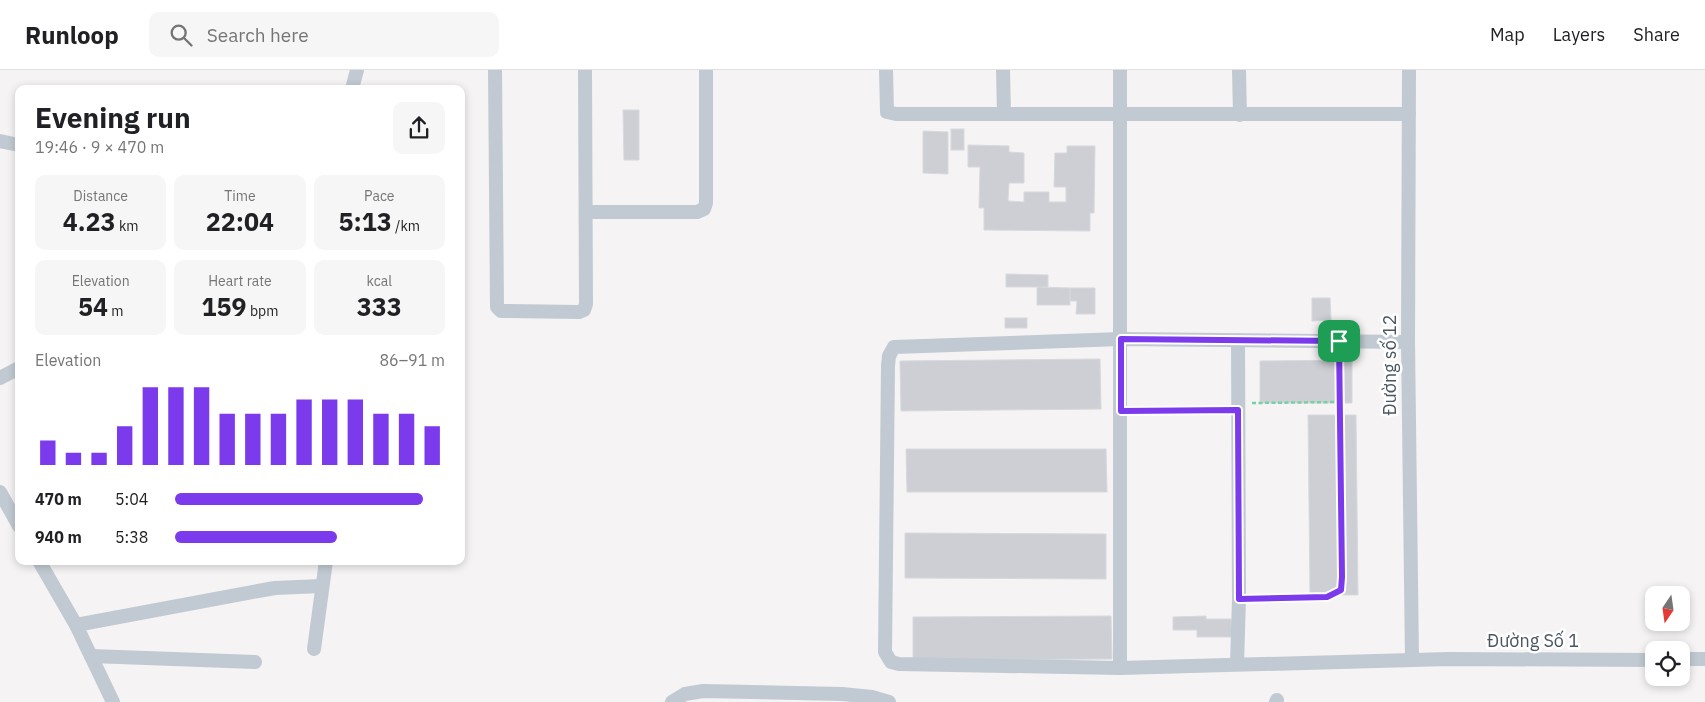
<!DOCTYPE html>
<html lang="en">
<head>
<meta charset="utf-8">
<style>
  body { margin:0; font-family:"IBM Plex Sans",sans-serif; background:#f6f6f6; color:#202124; height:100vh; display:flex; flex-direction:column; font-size:19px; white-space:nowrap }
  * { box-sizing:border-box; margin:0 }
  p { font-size:16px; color:#757577 }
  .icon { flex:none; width:28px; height:28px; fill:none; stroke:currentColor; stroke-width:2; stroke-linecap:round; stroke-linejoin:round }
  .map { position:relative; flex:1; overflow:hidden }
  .side { position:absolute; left:15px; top:15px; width:450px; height:480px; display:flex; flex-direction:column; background:#fff; border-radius:10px; box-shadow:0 2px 8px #0003 }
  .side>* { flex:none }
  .needle { width:32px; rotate:193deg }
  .tools { position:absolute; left:1645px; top:516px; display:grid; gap:10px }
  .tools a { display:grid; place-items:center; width:45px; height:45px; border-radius:10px; background:#fff; box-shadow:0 2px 8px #0003; font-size:25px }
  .pin { position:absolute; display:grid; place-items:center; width:42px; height:42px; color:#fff; margin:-21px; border-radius:10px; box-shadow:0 2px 8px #0006 }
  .round { display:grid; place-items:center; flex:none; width:52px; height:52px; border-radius:10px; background:#f6f6f6 }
  .overview { display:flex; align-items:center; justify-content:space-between; height:85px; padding:0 20px }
  h1 { font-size:28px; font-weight:800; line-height:38px }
  .stats { display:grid; grid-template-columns:repeat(3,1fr); gap:8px; height:85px; padding:5px 20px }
  .stats div { display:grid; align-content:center; border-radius:10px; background:#f6f6f6; text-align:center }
  .stats b { font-size:25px; font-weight:800 }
  .stats small { font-size:14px; font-weight:400 }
  .stats p { font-size:14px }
  .chart { height:140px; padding:10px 20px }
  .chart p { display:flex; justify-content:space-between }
  .chart svg { width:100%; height:90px; margin-top:5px; stroke:#7c3aed; stroke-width:6 }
  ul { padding:0 20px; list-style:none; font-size:16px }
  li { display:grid; grid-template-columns:80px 60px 1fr; align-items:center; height:38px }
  li i { height:12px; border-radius:6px; background:#7c3aed }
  header { display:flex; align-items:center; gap:30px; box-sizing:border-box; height:70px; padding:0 25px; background:#fff; border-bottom:1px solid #e0e0e0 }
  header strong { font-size:24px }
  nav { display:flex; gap:28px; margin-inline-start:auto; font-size:18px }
  .search { width:350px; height:45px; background:#f6f6f6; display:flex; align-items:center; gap:12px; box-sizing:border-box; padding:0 18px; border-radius:10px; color:#757577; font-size:19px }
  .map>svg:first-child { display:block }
  .building { fill:#cdcfd5; stroke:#d7d9de }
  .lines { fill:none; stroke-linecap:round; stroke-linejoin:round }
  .path { stroke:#7ad0a6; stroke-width:2.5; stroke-dasharray:4 2.5; stroke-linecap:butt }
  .minor { stroke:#c1cad2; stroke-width:14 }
  .route-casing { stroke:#fff; stroke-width:10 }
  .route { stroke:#7c3aed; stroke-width:6 }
  .labels { text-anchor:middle; stroke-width:5; stroke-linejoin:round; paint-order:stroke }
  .street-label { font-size:18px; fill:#4a5661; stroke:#fff }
</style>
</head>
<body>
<header>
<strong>Runloop</strong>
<div class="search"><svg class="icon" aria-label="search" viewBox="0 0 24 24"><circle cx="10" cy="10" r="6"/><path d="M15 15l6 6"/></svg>Search here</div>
<nav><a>Map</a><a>Layers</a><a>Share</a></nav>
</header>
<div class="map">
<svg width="1705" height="632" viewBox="0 0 1705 632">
  <rect width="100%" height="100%" fill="#f5f3f3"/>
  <!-- building -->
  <g class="building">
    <path d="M623,40h16v50h-15z"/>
    <rect x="951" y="59" width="13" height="21"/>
    <path d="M923,61l25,1v42l-25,-1z"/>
    <path d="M968,75l41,1v6l15,1v30h-15l-1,18 16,1v-10h25v10h17v-15h-12l1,-34h12v-7h28l-1,67h-4v18l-106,-1v-22h-5l1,-41h-12z"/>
    <path d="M1006,204l42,1v12h-42z"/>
    <path d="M1037,217l33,1v17h-33z"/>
    <path d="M1070,218h25v26h-19l1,-13h-7z"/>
    <path d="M1312,228h18l1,22 -19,1z"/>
    <rect x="1005" y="248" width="22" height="10"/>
    <path d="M1100,289l1,50 -200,2 -1,-50z"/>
    <path d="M1352,290v43h-92v-42z"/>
    <path d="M1308,345h48l2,180h-48z"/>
    <path d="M906,379h200l1,43h-200z"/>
    <path d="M905,463l201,1v45l-201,-1z"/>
    <path d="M1111,546l1,43 -199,1v-43z"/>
    <path d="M1206,546v3h25l1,18h-35v-7h-24v-13z"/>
  </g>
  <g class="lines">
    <!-- path -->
    <g class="path">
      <path d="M1252,333l89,-1"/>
      <path d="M1132,341l92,-1"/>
      <path d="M1251,529l76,-2 14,-7 -1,-235"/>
    </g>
    <!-- minor -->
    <g class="minor">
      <path d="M495,0l2,237 4,4 78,1 5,-2 2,-6 -1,-234"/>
      <path d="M886,0l1,42 9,2h513"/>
      <path d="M1003,0l1,44"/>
      <path d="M1239,0l1,45"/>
      <path d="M1409,0l-1,272 4,318"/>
      <path d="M352,19l5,-19"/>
      <path d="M0,71l19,4"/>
      <path d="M586,142h111l7,-3 2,-6v-133"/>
      <path d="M1408,272l-287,-3 -227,8 -5,9 -1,10 -3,286 6,10 8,2 221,4 328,-9 206,1"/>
      <path d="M0,308l19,-10"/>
      <path d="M0,422l19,34"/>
      <path d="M39,491l37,64 37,77"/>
      <path d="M76,555l182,-34 17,-3 47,-2"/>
      <path d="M314,579l12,-88"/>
      <path d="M91,586l164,6"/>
      <path d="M1681,589h24"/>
      <path d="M1237,594l2,-65 -1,-259"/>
      <path d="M1120,598v-598"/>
      <path d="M672,632l13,-8 18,-3 139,3 30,3 17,5"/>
      <path d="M1276,632l1,-2"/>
    </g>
  </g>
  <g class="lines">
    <defs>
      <path id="route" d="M1121,269l218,2 3,236 -1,13 -14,7 -88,2 -1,-189 -117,1z"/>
    </defs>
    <!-- route casing -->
    <use href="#route" class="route-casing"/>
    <!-- route -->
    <use href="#route" class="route"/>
  </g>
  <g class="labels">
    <!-- street labels -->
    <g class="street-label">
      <text transform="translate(1390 295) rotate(-90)" y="6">Đường số 12</text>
      <text x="1533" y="577">Đường Số 1</text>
    </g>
  </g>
</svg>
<div class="tools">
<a><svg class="needle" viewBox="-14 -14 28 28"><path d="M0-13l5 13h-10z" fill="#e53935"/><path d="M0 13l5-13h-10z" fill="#757577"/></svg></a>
<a><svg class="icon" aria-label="locate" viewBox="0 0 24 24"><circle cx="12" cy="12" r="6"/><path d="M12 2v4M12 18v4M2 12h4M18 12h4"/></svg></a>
</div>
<div class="pin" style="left:1339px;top:271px;background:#1e9e55"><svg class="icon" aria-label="arrive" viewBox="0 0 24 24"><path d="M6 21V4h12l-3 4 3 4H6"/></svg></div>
<section class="side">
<div class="overview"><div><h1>Evening run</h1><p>19:46 · 9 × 470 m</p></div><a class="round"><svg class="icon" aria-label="share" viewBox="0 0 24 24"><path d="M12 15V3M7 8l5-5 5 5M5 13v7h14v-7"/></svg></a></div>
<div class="stats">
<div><p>Distance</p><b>4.23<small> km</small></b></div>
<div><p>Time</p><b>22:04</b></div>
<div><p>Pace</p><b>5:13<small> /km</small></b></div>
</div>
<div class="stats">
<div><p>Elevation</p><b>54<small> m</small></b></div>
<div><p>Heart rate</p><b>159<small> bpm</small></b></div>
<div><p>kcal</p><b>333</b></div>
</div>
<div class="chart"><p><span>Elevation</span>86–91 m</p>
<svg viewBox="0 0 160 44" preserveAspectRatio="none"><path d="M5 44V32M15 44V38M25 44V38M35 44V25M45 44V6M55 44V6M65 44V6M75 44V19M85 44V19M95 44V19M105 44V12M115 44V12M125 44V12M135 44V19M145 44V19M155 44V25"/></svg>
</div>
<ul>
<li><b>470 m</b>5:04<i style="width:92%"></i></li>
<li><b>940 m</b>5:38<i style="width:60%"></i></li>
</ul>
</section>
</div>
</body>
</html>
